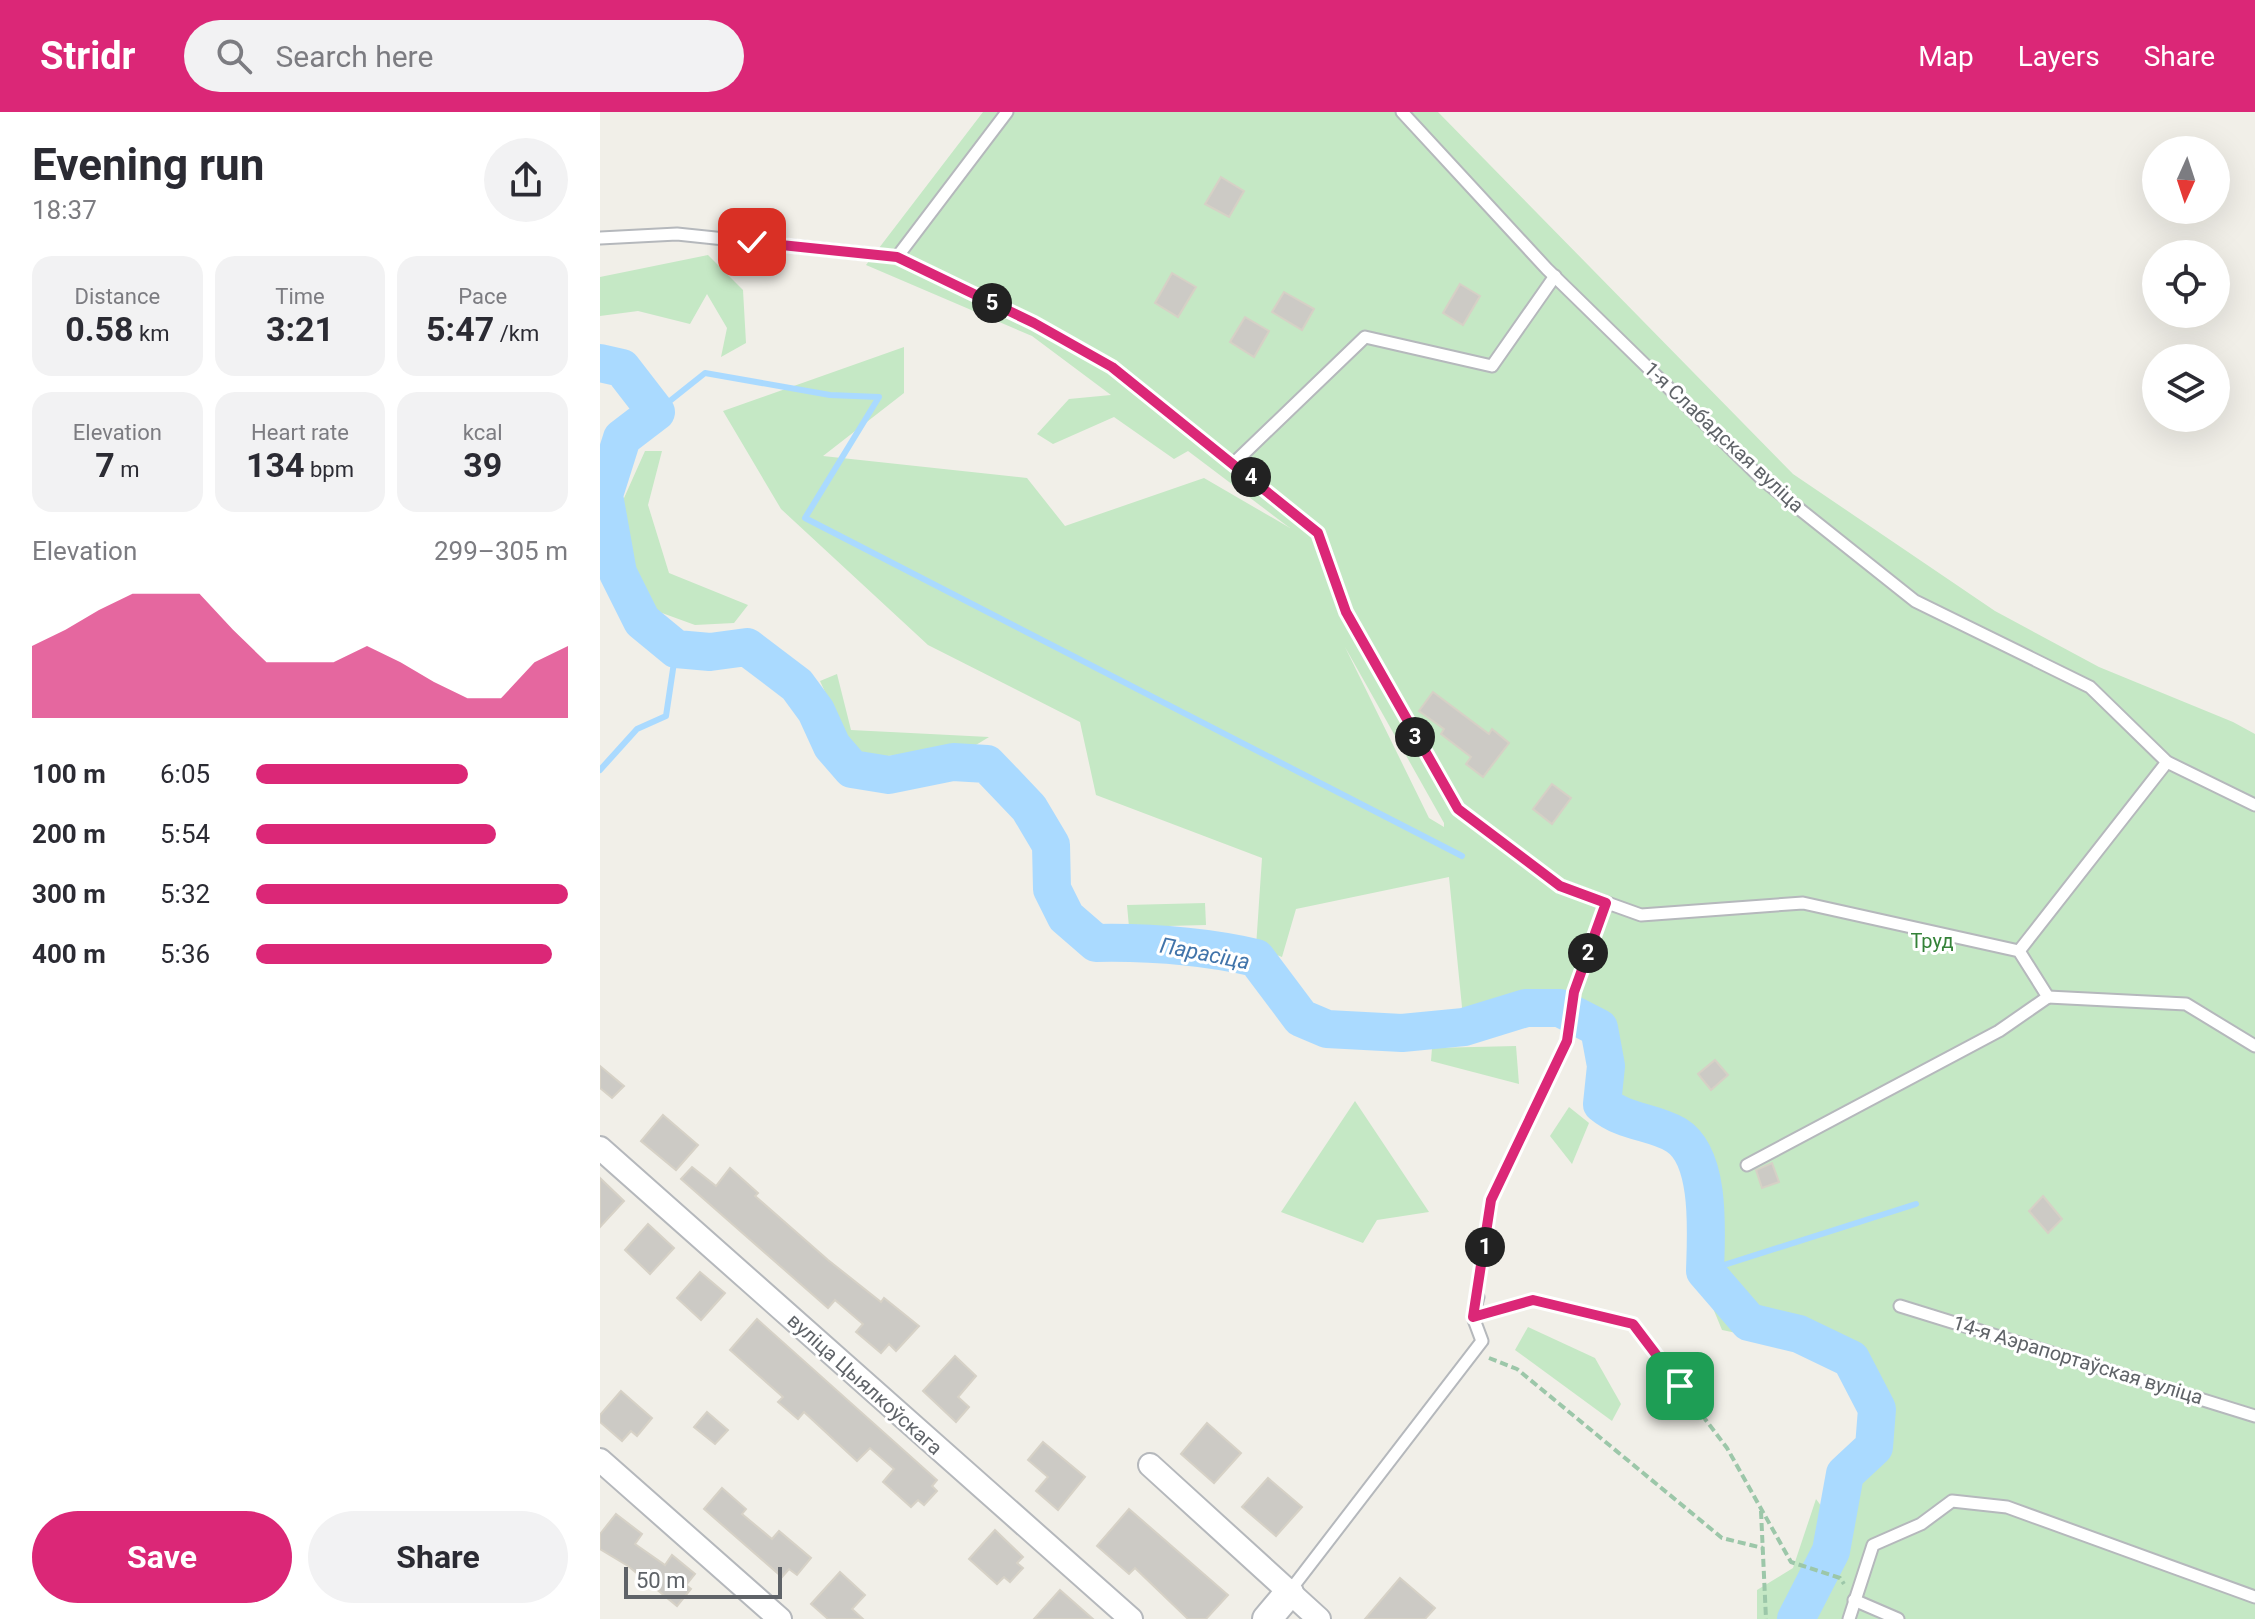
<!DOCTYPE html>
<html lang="en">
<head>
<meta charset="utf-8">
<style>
  body { margin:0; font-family:Roboto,sans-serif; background:#f2f2f3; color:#2b2b33; height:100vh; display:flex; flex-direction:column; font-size:30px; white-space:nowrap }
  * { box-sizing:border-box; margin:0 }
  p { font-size:26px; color:#7c7c81 }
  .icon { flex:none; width:44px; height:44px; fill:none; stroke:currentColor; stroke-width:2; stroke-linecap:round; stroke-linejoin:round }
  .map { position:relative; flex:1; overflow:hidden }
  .panel { display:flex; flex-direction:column; background:#fff; width:600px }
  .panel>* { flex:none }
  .needle { width:52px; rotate:183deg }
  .controls { position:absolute; left:1542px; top:24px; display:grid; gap:16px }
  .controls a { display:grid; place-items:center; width:88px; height:88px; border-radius:50%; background:#fff; box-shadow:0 8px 32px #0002; font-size:40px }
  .scale { position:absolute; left:24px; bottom:20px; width:158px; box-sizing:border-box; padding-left:8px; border:4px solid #5f6368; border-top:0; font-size:22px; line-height:28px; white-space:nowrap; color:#5f6368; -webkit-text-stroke:6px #fff; paint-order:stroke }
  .pin { position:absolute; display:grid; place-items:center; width:68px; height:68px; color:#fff; margin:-34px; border-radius:16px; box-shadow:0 4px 12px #0006 }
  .km { position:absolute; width:40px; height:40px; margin:-20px; border-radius:50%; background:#222; color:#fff; font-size:22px; line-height:40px; text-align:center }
  .round { display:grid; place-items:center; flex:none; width:84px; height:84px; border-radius:42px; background:#f2f2f3 }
  .head { display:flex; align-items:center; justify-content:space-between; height:136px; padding:0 32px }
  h1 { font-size:44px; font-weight:700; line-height:60px }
  .stats { display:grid; grid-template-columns:repeat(3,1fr); gap:12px; height:136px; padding:8px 32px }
  .stats div { display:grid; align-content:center; border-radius:20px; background:#f2f2f3; text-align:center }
  .stats b { font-size:34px; font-weight:700 }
  .stats small { font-size:22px; font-weight:400 }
  .stats p { font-size:22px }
  .chart { height:224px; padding:16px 32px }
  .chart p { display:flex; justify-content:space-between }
  .chart svg { width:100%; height:144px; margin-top:8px; fill:#db2777; opacity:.7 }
  .button { display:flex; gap:16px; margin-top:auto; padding:16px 32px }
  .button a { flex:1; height:92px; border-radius:48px; background:#db2777; color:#fff; font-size:32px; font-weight:700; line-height:92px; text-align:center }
  .button a+a { background:#f2f2f3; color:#2b2b33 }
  ul { padding:0 32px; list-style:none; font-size:26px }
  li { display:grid; grid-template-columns:128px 96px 1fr; align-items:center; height:60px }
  li i { height:20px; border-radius:10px; background:#db2777 }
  header { display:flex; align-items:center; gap:48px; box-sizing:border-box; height:112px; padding:0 40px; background:#db2777; color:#fff }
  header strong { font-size:38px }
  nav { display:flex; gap:44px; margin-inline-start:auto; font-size:28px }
  .search { width:560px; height:72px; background:#f2f2f3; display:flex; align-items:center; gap:20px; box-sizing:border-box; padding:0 28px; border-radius:44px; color:#7c7c81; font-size:30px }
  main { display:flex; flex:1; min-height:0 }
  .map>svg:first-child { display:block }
  .green { fill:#c5e8c5; fill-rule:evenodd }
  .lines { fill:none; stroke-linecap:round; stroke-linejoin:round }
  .stream { stroke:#aadaff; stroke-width:6 }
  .river { stroke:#aadaff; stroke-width:38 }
  .building { fill:#cccac5; stroke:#d6d1c6; stroke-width:2 }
  .service-casing { stroke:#b5b8bc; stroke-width:15 }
  .minor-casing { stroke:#b5b8bc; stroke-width:26 }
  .tertiary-casing { stroke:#b5b8bc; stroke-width:32 }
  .path { stroke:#9cc7a9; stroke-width:4; stroke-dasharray:8 4; stroke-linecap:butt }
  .service { stroke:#fff; stroke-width:11 }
  .minor { stroke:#fff; stroke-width:22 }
  .tertiary { stroke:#fff; stroke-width:28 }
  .route-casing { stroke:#fff; stroke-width:16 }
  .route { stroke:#db2777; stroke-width:10 }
  .labels { text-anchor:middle; stroke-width:6; stroke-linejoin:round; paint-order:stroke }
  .street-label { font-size:20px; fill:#5f6368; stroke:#fff }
  .park-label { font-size:20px; fill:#348238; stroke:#fff }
  .water-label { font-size:22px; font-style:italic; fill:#4174aa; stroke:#fff }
</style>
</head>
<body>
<header>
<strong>Stridr</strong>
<div class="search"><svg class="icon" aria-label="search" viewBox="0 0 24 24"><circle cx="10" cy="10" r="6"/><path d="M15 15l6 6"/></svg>Search here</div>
<nav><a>Map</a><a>Layers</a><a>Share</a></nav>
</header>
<main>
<section class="panel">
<div class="head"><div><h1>Evening run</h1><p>18:37</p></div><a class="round"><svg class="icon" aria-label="share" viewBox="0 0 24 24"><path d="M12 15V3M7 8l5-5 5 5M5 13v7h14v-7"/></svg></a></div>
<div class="stats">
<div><p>Distance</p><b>0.58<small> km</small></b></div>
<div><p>Time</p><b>3:21</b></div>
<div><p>Pace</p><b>5:47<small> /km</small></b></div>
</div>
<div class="stats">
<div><p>Elevation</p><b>7<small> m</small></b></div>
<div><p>Heart rate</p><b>134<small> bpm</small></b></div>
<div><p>kcal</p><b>39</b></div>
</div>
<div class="chart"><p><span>Elevation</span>299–305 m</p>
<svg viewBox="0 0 160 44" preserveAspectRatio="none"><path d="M0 44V22L10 17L20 11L30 6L40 6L50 6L60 17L70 27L80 27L90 27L100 22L110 27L120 33L130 38L140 38L150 27L160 22V44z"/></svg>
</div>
<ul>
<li><b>100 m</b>6:05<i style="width:68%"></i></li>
<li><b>200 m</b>5:54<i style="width:77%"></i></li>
<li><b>300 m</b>5:32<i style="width:100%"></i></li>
<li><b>400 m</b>5:36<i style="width:95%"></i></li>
</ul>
<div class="button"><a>Save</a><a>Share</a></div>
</section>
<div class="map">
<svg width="1655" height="1507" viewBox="0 0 1655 1507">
  <rect width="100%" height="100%" fill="#f1efe8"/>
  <!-- green -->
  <g class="green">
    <path d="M383,0h455l355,362 202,137 104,56 134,55 22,12v885h-498v-29l36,-22 23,-69 20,27 9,-52 29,-27c2,-26 3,-55 -17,-76 -18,-19 -107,-35 -135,-41l-33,-80 13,-56 -4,-33 -21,-25 -59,-19 -16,-13 4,-38 -7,-38 -40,-20h-33l-62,19 -15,-150 -153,32 -14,48 -26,-10 6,-89 -166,-63 -16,-73 -152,-77 -147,-136 -58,-98 181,-64v46l-81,63 204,22 38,48 139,-48 86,50 -102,-77 -14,8 -60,-42 -61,27 -16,-10 32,-35 42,-4 -79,-59 -166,-71zM745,535l99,176v4l-15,-9z"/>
    <path d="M108,143l35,35 3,53 -25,14 6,-29 -20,-34 -17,30 -52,-13 -38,5v-39z"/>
    <path d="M45,339h17l-14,54 21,68 79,32 -14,18 -39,2 -44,-16 -31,-69v-33z"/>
    <path d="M237,562l14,56 138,7 -18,11 -115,11 -36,-78z"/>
    <path d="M605,791l1,22 -77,2 -2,-22z"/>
    <path d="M916,934l3,38 -88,-23 1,-13z"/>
    <path d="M755,989l74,111 -52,8 -14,23 -82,-31z"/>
    <path d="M969,995l20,16 -17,41 -22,-28z"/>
    <path d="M928,1215l67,31 26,46 -9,17 -97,-71z"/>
  </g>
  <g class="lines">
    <!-- stream -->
    <g class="stream">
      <path d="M56,300l49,-39 125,22 49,2 -74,121 657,338"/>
      <path d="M0,658l37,-41 29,-13 10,-67"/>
      <path d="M1105,1159l211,-67"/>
    </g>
    <!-- river -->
    <path class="river" d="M0,251l22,5 34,44 -34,26 -18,57 14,78 24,48 34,28 34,3 37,-5 50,38 19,26 16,35 20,23 37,6 64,-13 34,2 42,44 22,37 1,44 14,28 30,26c54,-1 107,3 160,15l45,60 26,11 75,4 62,-6 62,-19h34l39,20 7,38 -4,38c23,19 50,17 74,31 36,22 30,100 29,136l44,51 50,12 52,25 26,50 -3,38 -29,27 -14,77 -35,68"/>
  </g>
  <!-- building -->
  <g class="building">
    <path d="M621,65l23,14 -15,26 -24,-13z"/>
    <path d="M572,161l24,14 -18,30 -23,-14z"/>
    <path d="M860,172l20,12 -17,29 -20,-12z"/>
    <path d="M684,180l30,17 -12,21 -30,-18z"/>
    <path d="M645,205l24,14 -15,26 -24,-15z"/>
    <path d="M833,580l56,42 3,-5 17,14 -26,34 -17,-13 5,-7 -30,-23 3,-5 -25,-18z"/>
    <path d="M952,672l19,14 -19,26 -19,-15z"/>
    <path d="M1115,948l13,15 -17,15 -13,-16z"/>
    <path d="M0,954l24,20 -12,12 -12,-10z"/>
    <path d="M63,1003l35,30 -22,25 -35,-29z"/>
    <path d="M1172,1051l7,19 -17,6 -6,-18z"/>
    <path d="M92,1055l24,19 14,-18 28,25 -3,3 73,64 53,42 3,-4 35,28 -23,25 -7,-7 -8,9 -25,-21 7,-8 -28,-24 -7,8 -147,-129z"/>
    <path d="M0,1066l24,23 -24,26z"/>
    <path d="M1443,1084l19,23 -14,14 -19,-22z"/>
    <path d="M48,1112l26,24 -24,26 -25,-24z"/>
    <path d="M100,1160l25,21 -24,27 -24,-22z"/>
    <path d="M157,1207l180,161 -5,6 5,5 -13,14 -6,-5 -7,7 -28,-25 11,-13 -24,-21 -13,13 -53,-49 -6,7 -20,-17 5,-5 -53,-47z"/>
    <path d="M355,1244l21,20 -18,21 11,10 -13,15 -33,-31z"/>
    <path d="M21,1279l31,27 -15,18 -6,-5 -9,10 -22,-19v-7z"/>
    <path d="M107,1300l21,18 -13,14 -21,-17z"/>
    <path d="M607,1311l34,30 -27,30 -33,-29z"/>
    <path d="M443,1330l42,35 -27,33 -22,-19 12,-14 -20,-17z"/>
    <path d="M668,1366l34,29 -26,29 -34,-29z"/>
    <path d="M122,1376l24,21 -4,5 30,25 7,-8 32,27 -14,17 -8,-6 -7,8 -78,-68z"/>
    <path d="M529,1397l99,86 -22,24h-18l-53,-51 -6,6 -32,-28z"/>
    <path d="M16,1402l26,20 -7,10 30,21 7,-10 23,19 -9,11 5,4 -14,17 -49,-40 -28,-17v-15z"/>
    <path d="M395,1418l28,27 -6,6 6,5 -13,14 -6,-5 -7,7 -28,-25z"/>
    <path d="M240,1460l25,23 -13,14 11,10h-35l-17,-15z"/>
    <path d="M800,1466l35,30 -10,11h-60z"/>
    <path d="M460,1478l33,29h-59z"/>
  </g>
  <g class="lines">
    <defs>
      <g id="service">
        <path d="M802,0l145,157 216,211 152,121 175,86 77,75 88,43"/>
        <path d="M0,126l77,-4 220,23 137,66 78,44 206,166 28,79 112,197 102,77 81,29 162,-12 216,48 29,46"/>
        <path d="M297,145l110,-145"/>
        <path d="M634,351l131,-126 127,29 63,-90"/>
        <path d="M1419,839l148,-189"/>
        <path d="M1448,885l138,7 69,42"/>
        <path d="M1147,1053l252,-134 49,-34"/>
        <path d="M1300,1194l355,110"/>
        <path d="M689,1480l193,-251 -9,-24 5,-20"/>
        <path d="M1254,1488l44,19"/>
        <path d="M1249,1507l24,-74 48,-21 31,-23 55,6 248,90"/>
      </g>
      <g id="minor">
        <path d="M0,1036l531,471"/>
        <path d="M0,1348l180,159"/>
        <path d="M550,1353l169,154"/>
      </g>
      <path id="tertiary" d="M667,1507l22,-26"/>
    </defs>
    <!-- service casing -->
    <use href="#service" class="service-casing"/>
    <!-- minor casing -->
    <use href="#minor" class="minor-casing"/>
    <!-- tertiary casing -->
    <use href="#tertiary" class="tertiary-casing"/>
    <!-- path -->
    <g class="path">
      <path d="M880,1171l11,-83 76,-159 7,-49 28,-77"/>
      <path d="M888,1201l45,-13 100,24 94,124 64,114 49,16 4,6"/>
      <path d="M889,1246l28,11 205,169 41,10"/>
      <path d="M1161,1399l5,108"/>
    </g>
    <!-- service -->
    <use href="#service" class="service"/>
    <!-- minor -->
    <use href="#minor" class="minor"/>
    <!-- tertiary -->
    <use href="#tertiary" class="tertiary"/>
  </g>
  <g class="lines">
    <defs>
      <path id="route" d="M152,130l145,15 137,66 78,44 206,166 28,79 112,197 102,77 46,17 -32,89 -7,49 -76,159 -18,117 60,-17 100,24 47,62"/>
    </defs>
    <!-- route casing -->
    <use href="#route" class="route-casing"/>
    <!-- route -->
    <use href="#route" class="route"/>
  </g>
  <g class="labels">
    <!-- street labels -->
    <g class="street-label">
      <text transform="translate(1124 325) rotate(43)" y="7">1-я Слабадская вуліца</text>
      <text transform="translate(1478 1248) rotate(17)" y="7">14-я Аэрапортаўская вуліца</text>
      <text transform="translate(265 1272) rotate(42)" y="7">вуліца Цыялкоўскага</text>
    </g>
    <!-- park labels -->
    <g class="park-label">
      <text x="1332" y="836">Труд</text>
    </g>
    <!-- water labels -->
    <g class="water-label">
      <text transform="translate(605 841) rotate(11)" y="8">Парасіца</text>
    </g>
  </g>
</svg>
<div class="controls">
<a><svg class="needle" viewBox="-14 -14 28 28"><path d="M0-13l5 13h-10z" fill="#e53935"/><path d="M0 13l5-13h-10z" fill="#7c7c81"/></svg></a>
<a><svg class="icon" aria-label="locate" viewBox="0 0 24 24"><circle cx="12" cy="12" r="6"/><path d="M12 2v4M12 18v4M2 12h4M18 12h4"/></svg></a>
<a><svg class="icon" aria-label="layers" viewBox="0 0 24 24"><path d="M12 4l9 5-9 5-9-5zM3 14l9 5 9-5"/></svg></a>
</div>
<div class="scale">50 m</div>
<div class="pin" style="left:1080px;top:1274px;background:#1e9e55"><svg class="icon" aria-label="arrive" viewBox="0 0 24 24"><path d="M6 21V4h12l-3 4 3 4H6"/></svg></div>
<div class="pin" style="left:152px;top:130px;background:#d93025"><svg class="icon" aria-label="check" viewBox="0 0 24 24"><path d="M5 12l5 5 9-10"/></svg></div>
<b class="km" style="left:885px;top:1135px">1</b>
<b class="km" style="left:988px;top:841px">2</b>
<b class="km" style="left:815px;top:625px">3</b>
<b class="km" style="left:651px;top:365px">4</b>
<b class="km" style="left:392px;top:191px">5</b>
</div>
</main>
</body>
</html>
